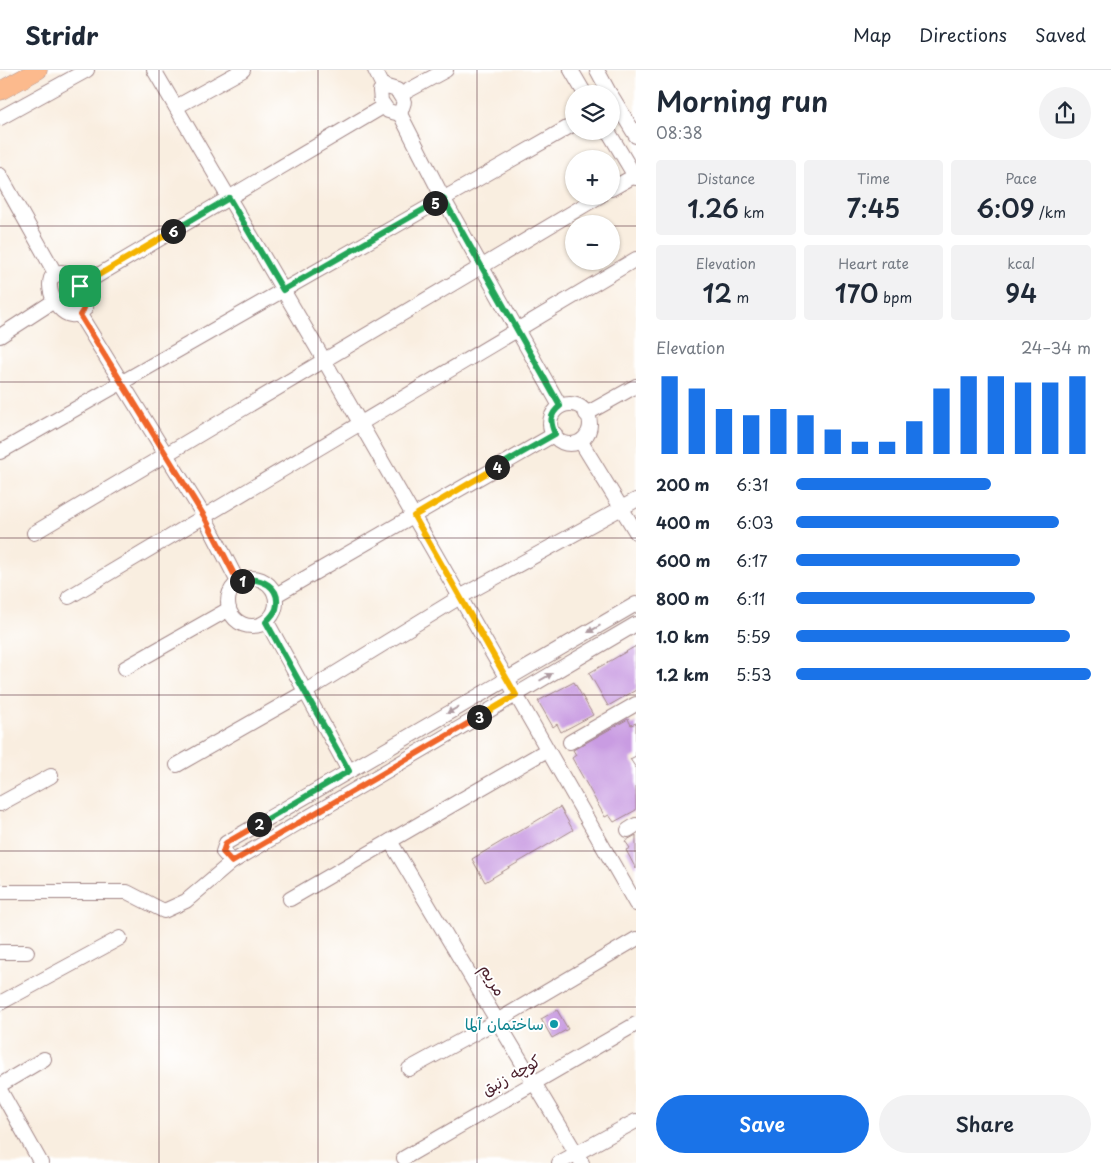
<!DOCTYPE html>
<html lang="en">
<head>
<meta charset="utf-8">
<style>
  body { margin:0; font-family:"Playpen Sans","Playpen Sans Arabic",sans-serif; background:#f2f2f3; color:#1f2937; height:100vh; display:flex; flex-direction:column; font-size:19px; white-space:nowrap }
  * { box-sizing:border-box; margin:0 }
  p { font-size:16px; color:#747a83 }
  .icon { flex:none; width:28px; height:28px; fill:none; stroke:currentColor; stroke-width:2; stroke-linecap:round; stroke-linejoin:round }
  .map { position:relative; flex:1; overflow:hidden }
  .sheet { display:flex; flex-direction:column; background:#fff; width:475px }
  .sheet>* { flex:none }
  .fabs { position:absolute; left:565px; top:15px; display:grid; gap:10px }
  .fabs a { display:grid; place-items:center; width:55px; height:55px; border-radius:50%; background:#fff; box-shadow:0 1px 4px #0004; font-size:25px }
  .pin { position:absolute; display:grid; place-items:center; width:42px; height:42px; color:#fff; margin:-21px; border-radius:10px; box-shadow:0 2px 8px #0006 }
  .km { position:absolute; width:25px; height:25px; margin:-12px; border-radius:50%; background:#222; color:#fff; font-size:14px; line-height:25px; text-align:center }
  .round { display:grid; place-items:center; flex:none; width:52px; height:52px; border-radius:26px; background:#f2f2f3 }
  .headline { display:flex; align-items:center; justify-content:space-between; height:85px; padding:0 20px }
  h1 { font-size:28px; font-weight:600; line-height:38px }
  .stats { display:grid; grid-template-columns:repeat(3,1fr); gap:8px; height:85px; padding:5px 20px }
  .stats div { display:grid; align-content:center; border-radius:5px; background:#f2f2f3; text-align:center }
  .stats b { font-size:25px; font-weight:600 }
  .stats small { font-size:14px; font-weight:400 }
  .stats p { font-size:14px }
  .chart { height:140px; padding:10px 20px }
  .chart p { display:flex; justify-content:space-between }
  .chart svg { width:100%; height:90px; margin-top:5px; stroke:#1a73e8; stroke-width:6 }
  .primary-button { display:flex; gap:10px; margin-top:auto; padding:10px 20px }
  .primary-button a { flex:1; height:58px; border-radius:30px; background:#1a73e8; color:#fff; font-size:20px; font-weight:600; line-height:58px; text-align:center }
  .primary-button a+a { background:#f2f2f3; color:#1f2937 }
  ul { padding:0 20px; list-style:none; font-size:16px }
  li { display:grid; grid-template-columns:80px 60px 1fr; align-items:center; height:38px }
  li i { height:12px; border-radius:6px; background:#1a73e8 }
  header { display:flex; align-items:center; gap:30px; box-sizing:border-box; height:70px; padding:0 25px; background:#fff; border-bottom:1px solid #e0e1e3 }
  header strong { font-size:24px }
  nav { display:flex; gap:28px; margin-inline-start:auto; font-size:18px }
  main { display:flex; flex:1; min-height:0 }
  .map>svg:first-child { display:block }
  .building { fill:#c99ce2 }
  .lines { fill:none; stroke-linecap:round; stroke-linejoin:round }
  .minor-casing { stroke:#a28686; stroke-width:16 }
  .major-casing { stroke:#a28686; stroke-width:19 }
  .minor { stroke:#fff; stroke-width:14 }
  .major { stroke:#fcba8d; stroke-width:18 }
  .oneway { fill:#ae9aa0 }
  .split-1-casing { stroke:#fff; stroke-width:10 }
  .split-2-casing { stroke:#fff; stroke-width:10 }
  .split-3-casing { stroke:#fff; stroke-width:10 }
  .split-4-casing { stroke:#fff; stroke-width:10 }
  .split-5-casing { stroke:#fff; stroke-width:10 }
  .split-6-casing { stroke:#fff; stroke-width:10 }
  .split-7-casing { stroke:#fff; stroke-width:10 }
  .split-1 { stroke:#f0652b; stroke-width:6 }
  .split-2 { stroke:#22a559; stroke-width:6 }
  .split-3 { stroke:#f0652b; stroke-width:6 }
  .split-4 { stroke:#f5b400; stroke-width:6 }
  .split-5 { stroke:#22a559; stroke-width:6 }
  .split-6 { stroke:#22a559; stroke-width:6 }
  .split-7 { stroke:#f5b400; stroke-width:6 }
  .grid { fill:none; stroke:#4a1f2b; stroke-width:1; stroke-opacity:0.55 }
  .culture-dot { fill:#0f9aa8; stroke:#fff; stroke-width:2 }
  .labels { text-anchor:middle; stroke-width:4; stroke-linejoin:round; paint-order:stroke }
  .street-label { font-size:16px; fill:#4a1f2b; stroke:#fff }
  .culture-label { font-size:16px; fill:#0d838f; stroke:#fff; text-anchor:end }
</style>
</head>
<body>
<header>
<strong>Stridr</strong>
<nav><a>Map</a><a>Directions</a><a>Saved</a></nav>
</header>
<main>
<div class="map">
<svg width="636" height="1093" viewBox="0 0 636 1093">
  <rect width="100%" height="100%" fill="#fff"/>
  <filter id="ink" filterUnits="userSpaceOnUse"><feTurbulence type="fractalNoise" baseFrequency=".02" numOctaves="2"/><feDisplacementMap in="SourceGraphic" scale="10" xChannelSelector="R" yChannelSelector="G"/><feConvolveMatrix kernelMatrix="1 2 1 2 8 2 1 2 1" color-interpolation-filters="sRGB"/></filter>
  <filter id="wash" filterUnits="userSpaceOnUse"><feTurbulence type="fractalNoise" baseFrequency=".0096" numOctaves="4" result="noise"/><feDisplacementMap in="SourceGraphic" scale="20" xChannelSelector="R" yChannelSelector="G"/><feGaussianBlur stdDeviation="1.12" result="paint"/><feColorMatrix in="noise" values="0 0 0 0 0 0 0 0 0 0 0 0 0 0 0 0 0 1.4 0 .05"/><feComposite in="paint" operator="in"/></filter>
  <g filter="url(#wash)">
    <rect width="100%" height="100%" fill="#f9eee0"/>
    <g id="blocks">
      <!-- building -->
      <g class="building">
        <path d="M636,576v44l-28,16 -19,-33z"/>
        <path d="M574,612l19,33 -32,17 -4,-8 -4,3 -15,-26z"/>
        <path d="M628,649l3,6 5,-2v33l-6,3 6,9v42l-22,12 -5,-7 -4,2 -33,-59 4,-3 -3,-5z"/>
        <path d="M560,737l13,23 -88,52 -13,-23z"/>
        <path d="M636,765v34l-10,-19 4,-2 -5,-7z"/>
        <path d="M557,940l11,19 -16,9 -11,-19z"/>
      </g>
    </g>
  </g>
  <g filter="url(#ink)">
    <use href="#blocks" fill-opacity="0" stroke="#a28686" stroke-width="1"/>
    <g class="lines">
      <defs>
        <g id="minor">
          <path d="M154,0l170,290 312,544"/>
          <path d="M375,0l9,18"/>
          <path d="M571,0l14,24"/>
          <path d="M597,0l13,24"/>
          <path d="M387,17l10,3 7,12 -4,12 -12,-3 -7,-10 -1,-10z"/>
          <path d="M400,25l46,-25"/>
          <path d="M611,25l25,41"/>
          <path d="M176,37l67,-37"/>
          <path d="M400,44l43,84 117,208"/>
          <path d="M0,48l87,-48"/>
          <path d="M608,61l28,47"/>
          <path d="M0,105l55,98"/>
          <path d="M611,119l25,-14"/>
          <path d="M61,202c16,1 26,23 24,37 -18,20 -40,-13 -34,-31z"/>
          <path d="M80,216l304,-180"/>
          <path d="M80,245l124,201 34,66"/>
          <path d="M0,266l54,-35"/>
          <circle cx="570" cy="354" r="20"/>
          <path d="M586,344l50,-28"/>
          <path d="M581,372l55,90"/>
          <path d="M0,382l574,-328"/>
          <path d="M34,463l566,-337"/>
          <circle cx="252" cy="532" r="24"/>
          <path d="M276,525l279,-161"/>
          <path d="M69,527l567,-338"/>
          <path d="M267,552l82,149"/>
          <path d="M125,598l104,-59"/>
          <path d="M570,672l66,-38"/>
          <path d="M177,695l128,-73 155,-95 176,-97"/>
          <path d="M0,734l51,-28"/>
          <path d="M628,760l8,-5"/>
          <path d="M390,771l192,322"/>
          <path d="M232,792l-9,-10 3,-9 410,-239"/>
          <path d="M0,822h127l37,19 22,-10 46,-39 404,-238"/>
          <path d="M290,829l257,-149"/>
          <path d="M0,882h27"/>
          <path d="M0,933l120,-65"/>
          <path d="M409,999l88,-48 139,-82"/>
          <path d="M0,1015l44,-26"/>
          <path d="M0,1020l41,73"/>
          <path d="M404,1088l232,-134"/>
          <path d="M559,1093l77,-42"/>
        </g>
        <path id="major" d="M0,21l38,-21"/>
      </defs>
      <!-- minor casing -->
      <use href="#minor" class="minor-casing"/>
      <!-- major casing -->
      <use href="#major" class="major-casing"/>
      <!-- minor -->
      <use href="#minor" class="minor"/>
      <!-- major -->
      <use href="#major" class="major"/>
    </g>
    <!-- one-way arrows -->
    <defs><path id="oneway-solid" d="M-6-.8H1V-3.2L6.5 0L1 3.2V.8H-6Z" transform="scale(1.25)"/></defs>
    <g class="oneway">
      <use href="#oneway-solid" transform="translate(594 559) rotate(150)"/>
      <use href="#oneway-solid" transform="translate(546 607) rotate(-30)"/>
      <use href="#oneway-solid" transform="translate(453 640) rotate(150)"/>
    </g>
  </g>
  <g class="lines" filter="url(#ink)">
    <defs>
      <path id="split-1" d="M80,216c6,11 8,19 0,29l124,201 34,66 4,-1"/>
      <path id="split-2" d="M242,511c19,-5 40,6 34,28 -2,5 -7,10 -10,13l83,149 -90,53"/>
      <path id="split-3" d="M259,754l-33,19 -3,9 9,10 247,-145"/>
      <path id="split-4" d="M479,647l37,-22 -102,-179 83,-49"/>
      <path id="split-5" d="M435,133l8,-5 117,208c-11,9 -10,16 -5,28l-58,33"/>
      <path id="split-6" d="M173,161l56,-33 54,92 152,-87"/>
      <path id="split-7" d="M80,216l93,-55"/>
    </defs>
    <!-- split-1 casing -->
    <use href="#split-1" class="split-1-casing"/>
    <!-- split-2 casing -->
    <use href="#split-2" class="split-2-casing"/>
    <!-- split-3 casing -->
    <use href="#split-3" class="split-3-casing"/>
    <!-- split-4 casing -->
    <use href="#split-4" class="split-4-casing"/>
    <!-- split-5 casing -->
    <use href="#split-5" class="split-5-casing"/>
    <!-- split-6 casing -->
    <use href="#split-6" class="split-6-casing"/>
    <!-- split-7 casing -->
    <use href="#split-7" class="split-7-casing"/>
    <!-- split-1 -->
    <use href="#split-1" class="split-1"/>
    <!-- split-2 -->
    <use href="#split-2" class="split-2"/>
    <!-- split-3 -->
    <use href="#split-3" class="split-3"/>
    <!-- split-4 -->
    <use href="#split-4" class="split-4"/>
    <!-- split-5 -->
    <use href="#split-5" class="split-5"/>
    <!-- split-6 -->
    <use href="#split-6" class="split-6"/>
    <!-- split-7 -->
    <use href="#split-7" class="split-7"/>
  </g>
  <!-- grid -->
  <path class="grid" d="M159,0v1093M318,0v1093M477,0v1093M0,156h574M611,156h25M0,312h636M0,468h636M0,625h636M0,781h636M0,937h636"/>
  <!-- markers -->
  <circle class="culture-dot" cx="554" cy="954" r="5"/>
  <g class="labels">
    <!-- street labels -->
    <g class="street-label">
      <text transform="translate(493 910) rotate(59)" y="6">مریم</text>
      <text transform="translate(511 1005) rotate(-30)" y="6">کوچه زنبق</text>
    </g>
    <!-- culture labels -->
    <g class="culture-label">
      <text x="544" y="960">ساختمان آلما</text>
    </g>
  </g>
</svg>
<div class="fabs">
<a><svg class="icon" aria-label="layers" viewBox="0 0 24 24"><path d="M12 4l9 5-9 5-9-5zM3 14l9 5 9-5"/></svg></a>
<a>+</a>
<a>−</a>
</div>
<div class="pin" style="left:80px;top:216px;background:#1e9e55"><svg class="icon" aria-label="arrive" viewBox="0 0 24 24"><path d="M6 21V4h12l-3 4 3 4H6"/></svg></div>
<b class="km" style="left:242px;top:511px">1</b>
<b class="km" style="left:259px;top:754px">2</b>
<b class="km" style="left:479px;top:647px">3</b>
<b class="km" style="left:497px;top:397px">4</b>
<b class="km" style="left:435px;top:133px">5</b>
<b class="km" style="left:173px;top:161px">6</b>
</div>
<section class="sheet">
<div class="headline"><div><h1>Morning run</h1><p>08:38</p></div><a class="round"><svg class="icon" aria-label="share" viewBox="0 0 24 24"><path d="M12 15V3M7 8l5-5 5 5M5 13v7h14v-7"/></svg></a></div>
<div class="stats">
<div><p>Distance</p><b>1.26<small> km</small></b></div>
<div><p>Time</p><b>7:45</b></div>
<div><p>Pace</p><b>6:09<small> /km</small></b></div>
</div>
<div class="stats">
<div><p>Elevation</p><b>12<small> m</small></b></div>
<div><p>Heart rate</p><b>170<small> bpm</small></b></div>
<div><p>kcal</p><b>94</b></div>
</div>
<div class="chart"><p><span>Elevation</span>24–34 m</p>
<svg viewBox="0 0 160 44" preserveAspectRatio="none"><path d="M5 44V6M15 44V12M25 44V22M35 44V25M45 44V22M55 44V25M65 44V32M75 44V38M85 44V38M95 44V28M105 44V12M115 44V6M125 44V6M135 44V9M145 44V9M155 44V6"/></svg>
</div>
<ul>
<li><b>200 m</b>6:31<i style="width:66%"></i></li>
<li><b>400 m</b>6:03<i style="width:89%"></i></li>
<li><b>600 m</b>6:17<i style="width:76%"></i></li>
<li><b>800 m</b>6:11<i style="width:81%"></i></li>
<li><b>1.0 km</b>5:59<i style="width:93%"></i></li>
<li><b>1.2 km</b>5:53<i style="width:100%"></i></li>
</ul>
<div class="primary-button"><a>Save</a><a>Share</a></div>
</section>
</main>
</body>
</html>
